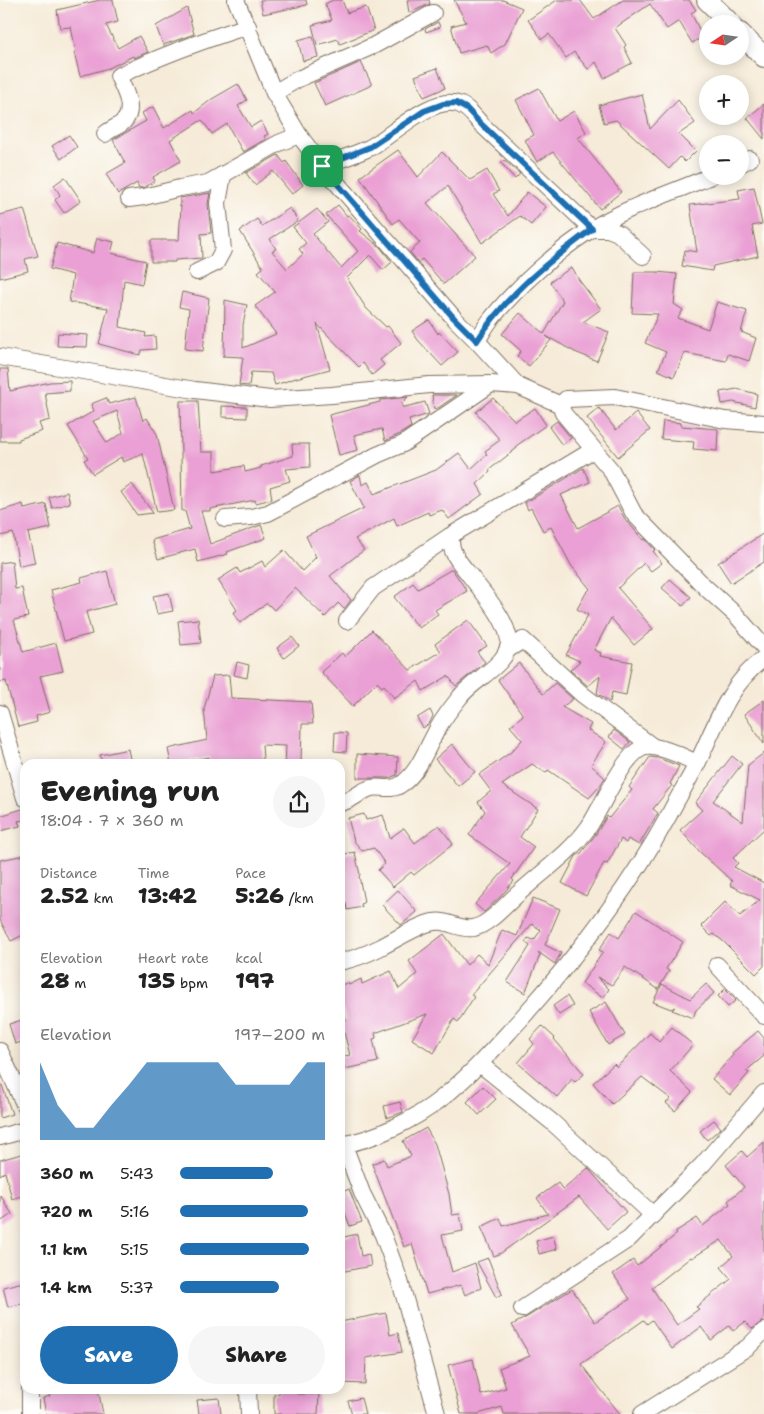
<!DOCTYPE html>
<html lang="en">
<head>
<meta charset="utf-8">
<style>
  body { margin:0; font-family:"Shantell Sans",sans-serif; background:#f6f6f6; color:#222; height:100vh; display:flex; flex-direction:column; font-size:19px; white-space:nowrap }
  * { box-sizing:border-box; margin:0 }
  p { font-size:16px; color:#767676 }
  .icon { flex:none; width:28px; height:28px; fill:none; stroke:currentColor; stroke-width:2; stroke-linecap:round; stroke-linejoin:round }
  .map { position:relative; flex:1; overflow:hidden }
  .details { position:absolute; left:20px; top:759px; width:325px; height:635px; display:flex; flex-direction:column; background:#fff; border-radius:15px; box-shadow:0 2px 12px #0003 }
  .details>* { flex:none }
  .needle { width:32px; rotate:257deg }
  .buttons { position:absolute; left:699px; top:15px; display:grid; gap:10px }
  .buttons a { display:grid; place-items:center; width:50px; height:50px; border-radius:50%; background:#fff; box-shadow:0 2px 12px #0003; font-size:25px }
  .pin { position:absolute; display:grid; place-items:center; width:42px; height:42px; color:#fff; margin:-21px; border-radius:10px; box-shadow:0 2px 8px #0006 }
  .round { display:grid; place-items:center; flex:none; width:52px; height:52px; border-radius:26px; background:#f6f6f6 }
  .head { display:flex; align-items:center; justify-content:space-between; height:85px; padding:0 20px }
  h1 { font-size:28px; font-weight:800; line-height:38px }
  .figures { display:grid; grid-template-columns:repeat(3,1fr); gap:8px; height:85px; padding:5px 20px }
  .figures div { display:grid; align-content:center }
  .figures b { font-size:21px; font-weight:800 }
  .figures small { font-size:14px; font-weight:400 }
  .figures p { font-size:14px }
  .chart { height:140px; padding:10px 20px }
  .chart p { display:flex; justify-content:space-between }
  .chart svg { width:100%; height:90px; margin-top:5px; fill:#1f6fb2; opacity:.7 }
  .primary-button { display:flex; gap:10px; margin-top:auto; padding:10px 20px }
  .primary-button a { flex:1; height:58px; border-radius:30px; background:#1f6fb2; color:#fff; font-size:20px; font-weight:800; line-height:58px; text-align:center }
  .primary-button a+a { background:#f6f6f6; color:#222 }
  ul { padding:0 20px; list-style:none; font-size:16px }
  li { display:grid; grid-template-columns:80px 60px 1fr; align-items:center; height:38px }
  li i { height:12px; border-radius:6px; background:#1f6fb2 }
  .map>svg:first-child { display:block }
  .building { fill:#eaa0d4; fill-rule:evenodd }
  .lines { fill:none; stroke-linecap:round; stroke-linejoin:round }
  .minor-casing { stroke:#7c6e5f; stroke-width:18 }
  .tertiary-casing { stroke:#7c6e5f; stroke-width:22 }
  .minor { stroke:#fff; stroke-width:16 }
  .tertiary { stroke:#fff; stroke-width:20 }
  .route-casing { stroke:#fff; stroke-width:10 }
  .route { stroke:#1f6fb2; stroke-width:6 }
</style>
</head>
<body>
<div class="map">
<svg width="764" height="1414" viewBox="0 0 764 1414">
  <rect width="100%" height="100%" fill="#fdfcf7"/>
  <filter id="ink" filterUnits="userSpaceOnUse"><feTurbulence type="fractalNoise" baseFrequency=".02" numOctaves="2"/><feDisplacementMap in="SourceGraphic" scale="10" xChannelSelector="R" yChannelSelector="G"/><feConvolveMatrix kernelMatrix="1 2 1 2 8 2 1 2 1" color-interpolation-filters="sRGB"/></filter>
  <filter id="wash" filterUnits="userSpaceOnUse"><feTurbulence type="fractalNoise" baseFrequency=".0096" numOctaves="4" result="noise"/><feDisplacementMap in="SourceGraphic" scale="20" xChannelSelector="R" yChannelSelector="G"/><feGaussianBlur stdDeviation="1.12" result="paint"/><feColorMatrix in="noise" values="0 0 0 0 0 0 0 0 0 0 0 0 0 0 0 0 0 1.4 0 .05"/><feComposite in="paint" operator="in"/></filter>
  <g filter="url(#wash)">
    <rect width="100%" height="100%" fill="#f6ebd8"/>
    <g id="blocks">
      <!-- building -->
      <g class="building">
        <path d="M100,0h13l5,22 -12,3 12,23 21,-12 9,16 -14,6 -1,-2 -24,12 -29,8 -6,-24h2l-5,-25 -11,1 -3,-18z"/>
        <path d="M260,0h46l1,5 -44,9z"/>
        <path d="M333,0h9l5,13 19,-6 8,23 -34,14 -2,-5 -21,6 -5,-20 20,-5 -7,-16z"/>
        <path d="M407,0h22l1,4 -21,9z"/>
        <path d="M454,0h49l19,8 -17,36 -14,9 -4,-8 -28,8 -8,-27 15,-4z"/>
        <path d="M557,0h23l14,19 29,-19h66l7,10 -5,3 12,24 -11,6 -13,-22 -12,8 -17,-25 -35,24 11,17 -2,2 8,16 -28,15 -8,-16 -8,7 -14,-17 -8,6 -17,-24 -7,5 -14,-19z"/>
        <path d="M187,8l7,26 -31,11 -7,-19z"/>
        <path d="M438,22l2,5 -14,5 -1,-3z"/>
        <path d="M313,36l5,21 -15,4 -5,-21z"/>
        <path d="M361,62l11,23 -47,21 -11,-23z"/>
        <path d="M437,68l8,20 -21,9 -9,-21z"/>
        <path d="M238,84l9,16 -9,6 13,21 10,-6 7,13 -4,2 2,3 -23,13 -16,-28 -15,10 -10,-14 -32,20 11,21 -28,16 2,4 -10,6 -6,1 -2,-5 -19,11 -12,-20 19,-11 -12,-23 33,-19 -4,-8 11,-6 11,21 29,-18 1,3 18,-14z"/>
        <path d="M539,88l18,33 17,-10 12,21 -8,6 43,54 -21,17 -47,-57 -16,10 -12,-22 9,-5 -18,-35z"/>
        <path d="M642,94l8,35 28,-29 17,23 -16,11 17,17 -11,11 -5,-5 -11,12 -53,-49 -12,3 -5,-18z"/>
        <path d="M764,104v35l-17,-21z"/>
        <path d="M69,135l8,12 -16,12 -9,-13z"/>
        <path d="M398,150l20,27 24,-25 28,28 17,-10 12,21 -6,3 15,22 19,-24 19,15 -15,18 -11,-9 -38,27 -34,-57 -21,17 48,53 -31,28 -22,-25 -4,3 -8,-10 10,-9 -21,-24 -6,5 -33,-47z"/>
        <path d="M278,155l6,8 2,-2 17,24 -11,9 -19,-23 -18,14 -9,-12z"/>
        <path d="M504,160l16,14 -5,5 -14,-16z"/>
        <path d="M65,177l16,24 -17,12 -9,-13 5,-5 -6,-10z"/>
        <path d="M754,187l8,37 -10,2 6,30 -45,10 -1,5 -30,-5 3,-16 12,2 -7,-47 50,-6 -2,-9z"/>
        <path d="M210,193l-2,11 3,29 -10,1 1,24 -27,2v2h-24v-22h28l2,-34h-1v-8z"/>
        <path d="M338,205l9,11 2,-1 13,14 -2,2 20,16 12,15 -9,8 -13,-15 -23,23 19,30 20,19 2,-1 13,17 -21,17 4,5 -12,10 -9,-12 -4,4 -42,-43 13,45 -34,9 -21,7 -4,-12 -20,-1 -2,14 -10,-1 4,-28 -21,-1 2,-1 1,-55 22,5 -4,20v23l33,-14 -21,-28 20,-14 -17,-20 5,-4 -23,-37 17,-12 5,7 28,-18 8,13 -28,18 6,10 -4,2 15,18 16,-15 -4,-5 7,-6 -13,-16 24,-18 11,13 -15,12 28,34 17,-17 -32,-36z"/>
        <path d="M24,209l14,47 -13,3 3,12 -28,7v-63z"/>
        <path d="M97,238l17,4 -3,11 35,8 -4,23 -18,-4 -4,47 26,6 -1,4 10,-1 1,13 -14,1 -2,5 -41,-11 9,-36 -39,-6 4,-27 -23,-6 7,-26 36,10z"/>
        <path d="M572,267l7,13 22,29 -18,13 26,10 -12,29 -22,-9 -29,-16 5,4 -22,26 -12,-10 4,-5 -19,-17 18,-21 24,21 19,-33 -13,-19z"/>
        <path d="M634,272h23l20,2 -3,30 9,6 -5,8 30,11 9,-27 30,9 -6,21 15,6 -7,23 -21,-7 -2,7 -41,-8 -11,24 -16,-7 8,-18 -21,-9 13,-29 -26,-1z"/>
        <path d="M182,292l27,6 -6,53 -18,-2 4,-40 -10,-2z"/>
        <path d="M429,320l9,14 1,-2 19,20 -16,14 -24,-26 -6,-9z"/>
        <path d="M58,333l30,2 -1,12 -30,-1z"/>
        <path d="M0,369h8l2,22 40,-9 20,-1v10l-25,2 5,27 -11,3 3,8 -23,8v2h-19z"/>
        <path d="M737,389l20,5 -2,13 -22,-5 -11,2 -2,-12z"/>
        <path d="M432,395h25l-19,13 -4,1z"/>
        <path d="M136,397l7,24 4,-3 10,16 17,76 -17,2 -14,-58 -20,8 -2,-5 -28,17 -9,-14 4,-2 -20,-32 26,-15 -3,-7 15,-6 3,6zM117,411l6,22 -16,10 -14,-22z"/>
        <path d="M408,397l-6,6v4h3l20,-5 4,12 -20,6 2,7 -13,8 -13,6 -3,-12 -28,6 4,15 -19,5 -10,-40 51,-13v-2z"/>
        <path d="M493,398l22,23 20,-13 11,17 -30,21 1,2 -28,22 1,2 -13,12 6,10 -34,25 -7,-9 -13,5 -1,-3 -31,14 -3,-8 -39,21 9,11 -34,26 21,24 -7,9 -6,-6 -13,14 -30,-29 -21,22 -7,-7 -27,20 -7,-10 4,-3 -19,-30 19,-12 3,5 22,-12 3,6 19,-17 18,21 14,-14 -10,-21 58,-28 -14,-27 10,-6 2,10 6,-3 6,12 62,-24 23,-17 12,16 16,-15 -2,-3 15,-11 -24,-28z"/>
        <path d="M180,401h18l3,51h13v19l30,-5 1,6 16,-4v-2l32,-10 -1,-12h17l1,23 -24,2 4,12 -20,6 2,12 -16,4 -1,-3 -45,9v2h-9l9,33 51,-19 5,13 -39,14 1,2 -30,8 -3,-13 -37,10 -6,-19 38,-11 -5,-18h-3z"/>
        <path d="M222,406l25,1v11l-25,-1z"/>
        <path d="M599,408l17,22 20,-17 14,17 -32,27 -31,-39z"/>
        <path d="M557,421l14,17 -9,7 -13,-18z"/>
        <path d="M663,421l18,2v3l37,3 -1,22 -24,-2 1,-7 -33,-3z"/>
        <path d="M583,468l7,14 -29,13 17,33 40,-22 9,17 1,-1 15,18 2,-1 10,11 -2,1 9,12 -11,8 -7,-8 -26,25 35,41 -19,16 -23,-27 -17,32 7,3 -1,3 32,6 -6,33 -14,-3 -2,10 -13,-9 3,-17 -12,10 -18,-16 10,-9 -14,-6 22,-40 -11,-6 9,-16 4,-4 -19,-24 -20,-38 -8,4 -12,-23 -3,2 -3,-7z"/>
        <path d="M132,484l21,29 -16,2 -16,-23z"/>
        <path d="M67,492l3,11 -18,5 -3,-11z"/>
        <path d="M23,504l1,5 22,-5 5,24 -23,5 7,30 -16,3 -6,-33 -13,3v-25z"/>
        <path d="M764,533v29l-33,21 -13,-20z"/>
        <path d="M12,561l3,28 7,-1 6,29 -14,3 9,32 33,-9 7,28 -23,5 10,36 -14,4 1,6 -19,5 -12,-46 -6,1v-119z"/>
        <path d="M452,569l15,22 -32,19 3,4 -19,14 -25,-31 19,-14 5,6z"/>
        <path d="M107,571l8,33 -29,8 6,22 -28,7 -13,-51 31,-8 -1,-4z"/>
        <path d="M670,579l21,18 -8,9 -21,-18z"/>
        <path d="M169,593l4,18 -16,3 -4,-18z"/>
        <path d="M198,619l3,24 -20,2 -3,-24z"/>
        <path d="M468,620l19,26 -10,6 8,10 -29,24 -8,-10 -25,15 -5,-10 -24,17 -10,-13 -2,2 -5,-5 -24,24 -32,-34 21,-19 3,4 27,-27 38,40 31,-19 -6,-7z"/>
        <path d="M292,637l7,9 -15,12 -7,-10z"/>
        <path d="M237,662l12,3 -2,13 -13,-3z"/>
        <path d="M519,663l24,31 12,-11 18,16 -11,8 29,17 -3,6 18,12 -15,23 14,13 -6,9 -10,11 -41,-28 -2,3 -14,-9 -30,21 36,24 -18,28 14,10 -22,32 2,2 -13,15 -17,16 -9,-8 35,-40 -41,-29 16,-24 -7,-9 13,-11 -12,-16 32,-23 11,-12 -12,-14 13,-11 -25,-35z"/>
        <path d="M229,675l2,23 80,4 2,22h-11l-1,40h-16l1,-18 -24,-1 1,15 -54,3v-6l-25,5 1,2h-14l-3,-15 39,-9 -3,-31 9,-33z"/>
        <path d="M764,700v44l-20,-30z"/>
        <path d="M430,710l3,6 -4,8 -6,4 -6,-10z"/>
        <path d="M614,730l16,12 -6,7 -15,-12z"/>
        <path d="M335,732l12,1 -1,19 -12,-1z"/>
        <path d="M452,744l23,28 -17,14 -23,-27z"/>
        <path d="M128,749l3,15h-29l-2,-9z"/>
        <path d="M764,753v76l-31,29 5,5 -4,4 30,16v83l-8,8 -32,-32 -10,-8 -3,2 -10,-10 24,-24 15,14 20,-16 -30,-15 2,-4 -31,-28 -21,-23 22,-20 -7,-7 37,-47 10,8 -29,37 30,21 5,-57z"/>
        <path d="M357,754l41,3 -1,18 -8,3h-32z"/>
        <path d="M650,757l8,1 21,8 -9,18 2,1 -19,24 5,4 -19,32 -11,-6 -2,4 -5,-4 -14,25 -3,-1 -18,33 -24,-13 14,-27 5,-3 15,-19 11,-18 2,2 23,-28 -3,-3z"/>
        <path d="M25,808v12l-7,1 2,5 -20,5v-15z"/>
        <path d="M364,814l2,6 17,-5 7,23 14,-10 11,15 24,-18 14,19 -39,31 -3,-3 -18,15 -15,-17 7,-6 -11,-16 -12,3 -8,-10 -6,-23z"/>
        <path d="M355,852l5,23 -1,1 5,26 -3,2 1,3 -15,3 -1,-7 -6,1v-49z"/>
        <path d="M25,855v79l-14,7 -11,-21v-60z"/>
        <path d="M398,890l19,22 -16,13 -19,-20z"/>
        <path d="M533,898l27,11 -15,36 16,8 -6,11 -17,-12 2,3 -15,38 -18,-11 23,-36 -5,-4 3,-4 6,2 7,-10 -9,-6 -61,71 3,2 -16,25 -4,-3 -20,34 -22,-14 15,-25 -52,19 1,5 -3,1 5,23 -38,8v-13l10,-2 -9,-34 5,-1 -6,-20v-15l8,-2 1,2 12,-6 1,5 29,-13 8,18 18,-15 -8,-13 35,-27 23,31 10,-11 11,10 14,-34 15,6z"/>
        <path d="M636,911l47,31 -17,27 3,2 -11,18 -33,-22 -13,18 -15,-8 12,12 -6,9 -21,-15 21,-31 -4,-2 12,-18 8,6z"/>
        <path d="M662,984l28,15 16,-15 8,9 -18,17 -3,8 -21,-8 3,-3 -4,2 -18,-7z"/>
        <path d="M725,989l11,11 -8,7 -10,-11z"/>
        <path d="M567,996l6,10 -14,9 -6,-9z"/>
        <path d="M606,1002l19,33 -17,10 -19,-33z"/>
        <path d="M25,1019v22l-10,3 -6,-20z"/>
        <path d="M542,1026l13,12 -1,1 30,35 -9,8 -3,-3 -15,18 -39,-34 16,-19 -4,-5z"/>
        <path d="M672,1027l21,18 -23,26 22,21 -17,19 -9,-8 5,-4 -29,-22 -30,27 -19,-21 21,-19 3,3 33,-34 9,9z"/>
        <path d="M758,1031l6,7v18l-18,15 3,2 -19,22 -18,-16 21,-24 -1,-2z"/>
        <path d="M0,1085h2l10,29 -12,4z"/>
        <path d="M483,1086l13,13 -17,16 -12,-13z"/>
        <path d="M400,1102l3,10 -16,6 -3,-12z"/>
        <path d="M714,1120l7,8 -14,12 -7,-9z"/>
        <path d="M426,1128l9,16 14,50 3,21 8,-1 3,17 -21,4 10,37 23,-9 6,25 -16,7 -4,-10 -34,9 -15,-50 -8,3 -32,-83 12,-5 3,7 24,-10 -8,-15z"/>
        <path d="M764,1142v178l-1,1 -11,8 -7,-7 -12,9 -4,-5 -18,14 -10,-13 -29,22 -20,-29 -5,4 -3,-4 -63,44 39,50h-116l-2,-7 -24,7h-17l-13,-49 25,-6 8,36 25,-7 -7,-20 31,-12 -18,-31 15,-8 45,-28 23,33 35,-23 -17,-25 20,-14 4,6 40,-32 -2,-2 22,-14 6,8 27,-22 -2,-3 16,-14 -18,-22 16,-14 5,6zM721,1240l12,16 -12,11 10,12 -35,28 3,2 -22,16 -25,-37 39,-31 1,1z"/>
        <path d="M25,1153v42l-13,4 -7,-27 -5,3v-15z"/>
        <path d="M588,1168l38,44 -19,17 -28,-32 -78,56 -7,3 -13,-29 19,-9 3,8 45,-12 -11,-16 21,-15 5,7z"/>
        <path d="M349,1189l13,33 -12,4 -10,-26v-7z"/>
        <path d="M0,1195l12,19 -12,8z"/>
        <path d="M357,1234l4,22 8,-2 2,12 -31,6v-34z"/>
        <path d="M553,1236l4,13 -18,5 -3,-13z"/>
        <path d="M488,1258l14,36 -6,3 -19,-35z"/>
        <path d="M23,1282l2,21 -17,4 -5,-20z"/>
        <path d="M386,1313l4,22 8,-2 4,19 -36,6 -1,26 -25,-1v-61z"/>
        <path d="M48,1389h50l5,25h-57l-3,-16 7,-2z"/>
        <path d="M279,1389h18v5h22l-1,20h-44v-20h5z"/>
        <path d="M219,1398l2,16h-22l-2,-14z"/>
        <path d="M361,1398l4,16h-13l-4,-13z"/>
      </g>
    </g>
  </g>
  <g filter="url(#ink)">
    <use href="#blocks" fill-opacity="0" stroke="#7c6e5f" stroke-width="1"/>
    <g class="lines">
      <defs>
        <g id="minor">
          <path d="M236,0l38,93 25,42 23,31 132,152 23,23 41,45"/>
          <path d="M274,93l24,-14 75,-33 60,-33"/>
          <path d="M105,134c5,-5 11,-6 17,-11 15,-12 2,-34 -4,-47 42,-20 86,-36 130,-50"/>
          <path d="M740,164l10,-5"/>
          <path d="M322,166c16,-6 32,-11 47,-18 22,-11 62,-53 89,-44 10,3 16,12 23,20l111,105h16l10,4 25,23"/>
          <path d="M129,199l15,-2 36,-9 28,-5 71,-40 20,-8"/>
          <path d="M197,272l19,-9 7,-13 -5,-47 5,-28"/>
          <path d="M477,341c5,-8 9,-16 15,-23 25,-31 66,-68 100,-89 37,-23 80,-36 119,-53"/>
          <path d="M0,357l195,33 75,9 62,-4 97,-10 62,-1 27,2 43,19 2,8 48,57 23,44 72,74 30,27 28,32"/>
          <path d="M561,405l5,-6 49,-2 110,23 39,3"/>
          <path d="M225,519l26,-2 17,-4 109,-58 26,-11 88,-60"/>
          <path d="M347,621l26,-33 77,-52 143,-86"/>
          <path d="M507,650l16,-10 60,55 69,51"/>
          <path d="M0,713l25,85"/>
          <path d="M340,803c12,-2 20,-12 31,-15 9,-2 20,3 29,-3 18,-10 28,-40 38,-57 6,-11 14,-21 22,-31 12,-17 50,-33 49,-56 -2,-23 -28,-50 -41,-68 -6,-7 -12,-14 -15,-22 -2,-5 -2,-10 -3,-15"/>
          <path d="M340,962c13,-3 27,-8 39,-14 16,-8 31,-18 47,-24 20,-8 31,7 48,4 16,-4 33,-25 45,-35 23,-21 51,-40 69,-65 13,-19 33,-68 52,-79 14,-8 43,8 57,14"/>
          <path d="M717,965l47,51"/>
          <path d="M0,1051l25,55"/>
          <path d="M480,1064l72,58 101,93"/>
          <path d="M0,1137l25,-7"/>
          <path d="M340,1145c34,-5 76,-26 102,-47 29,-23 53,-51 78,-78 56,-63 109,-131 149,-205 9,-18 20,-35 29,-53 18,-38 31,-78 66,-104"/>
          <path d="M344,1145l18,48 21,42 17,46 37,133"/>
          <path d="M522,1309l107,-70 74,-75 61,-71"/>
          <path d="M30,1389v25"/>
          <path d="M248,1389l1,25"/>
          <path d="M642,1414l106,-67 16,-16"/>
        </g>
        <g id="tertiary">
          <path d="M707,0l24,24"/>
          <path d="M740,33l24,24"/>
        </g>
      </defs>
      <!-- minor casing -->
      <use href="#minor" class="minor-casing"/>
      <!-- tertiary casing -->
      <use href="#tertiary" class="tertiary-casing"/>
      <!-- minor -->
      <use href="#minor" class="minor"/>
      <!-- tertiary -->
      <use href="#tertiary" class="tertiary"/>
    </g>
  </g>
  <g class="lines" filter="url(#ink)">
    <defs>
      <path id="route" d="M456,103l11,6 14,15 111,105c-43,32 -86,66 -115,112l-23,-23 -132,-152 48,-19 54,-36 19,-7z"/>
    </defs>
    <!-- route casing -->
    <use href="#route" class="route-casing"/>
    <!-- route -->
    <use href="#route" class="route"/>
  </g>
</svg>
<div class="buttons">
<a><svg class="needle" viewBox="-14 -14 28 28"><path d="M0-13l5 13h-10z" fill="#e53935"/><path d="M0 13l5-13h-10z" fill="#767676"/></svg></a>
<a>+</a>
<a>−</a>
</div>
<div class="pin" style="left:322px;top:166px;background:#1e9e55"><svg class="icon" aria-label="arrive" viewBox="0 0 24 24"><path d="M6 21V4h12l-3 4 3 4H6"/></svg></div>
<section class="details">
<div class="head"><div><h1>Evening run</h1><p>18:04 · 7 × 360 m</p></div><a class="round"><svg class="icon" aria-label="share" viewBox="0 0 24 24"><path d="M12 15V3M7 8l5-5 5 5M5 13v7h14v-7"/></svg></a></div>
<div class="figures">
<div><p>Distance</p><b>2.52<small> km</small></b></div>
<div><p>Time</p><b>13:42</b></div>
<div><p>Pace</p><b>5:26<small> /km</small></b></div>
</div>
<div class="figures">
<div><p>Elevation</p><b>28<small> m</small></b></div>
<div><p>Heart rate</p><b>135<small> bpm</small></b></div>
<div><p>kcal</p><b>197</b></div>
</div>
<div class="chart"><p><span>Elevation</span>197–200 m</p>
<svg viewBox="0 0 160 44" preserveAspectRatio="none"><path d="M0 44V6L10 27L20 38L30 38L40 27L50 17L60 6L70 6L80 6L90 6L100 6L110 17L120 17L130 17L140 17L150 6L160 6V44z"/></svg>
</div>
<ul>
<li><b>360 m</b>5:43<i style="width:64%"></i></li>
<li><b>720 m</b>5:16<i style="width:88%"></i></li>
<li><b>1.1 km</b>5:15<i style="width:89%"></i></li>
<li><b>1.4 km</b>5:37<i style="width:68%"></i></li>
</ul>
<div class="primary-button"><a>Save</a><a>Share</a></div>
</section>
</div>
</body>
</html>
